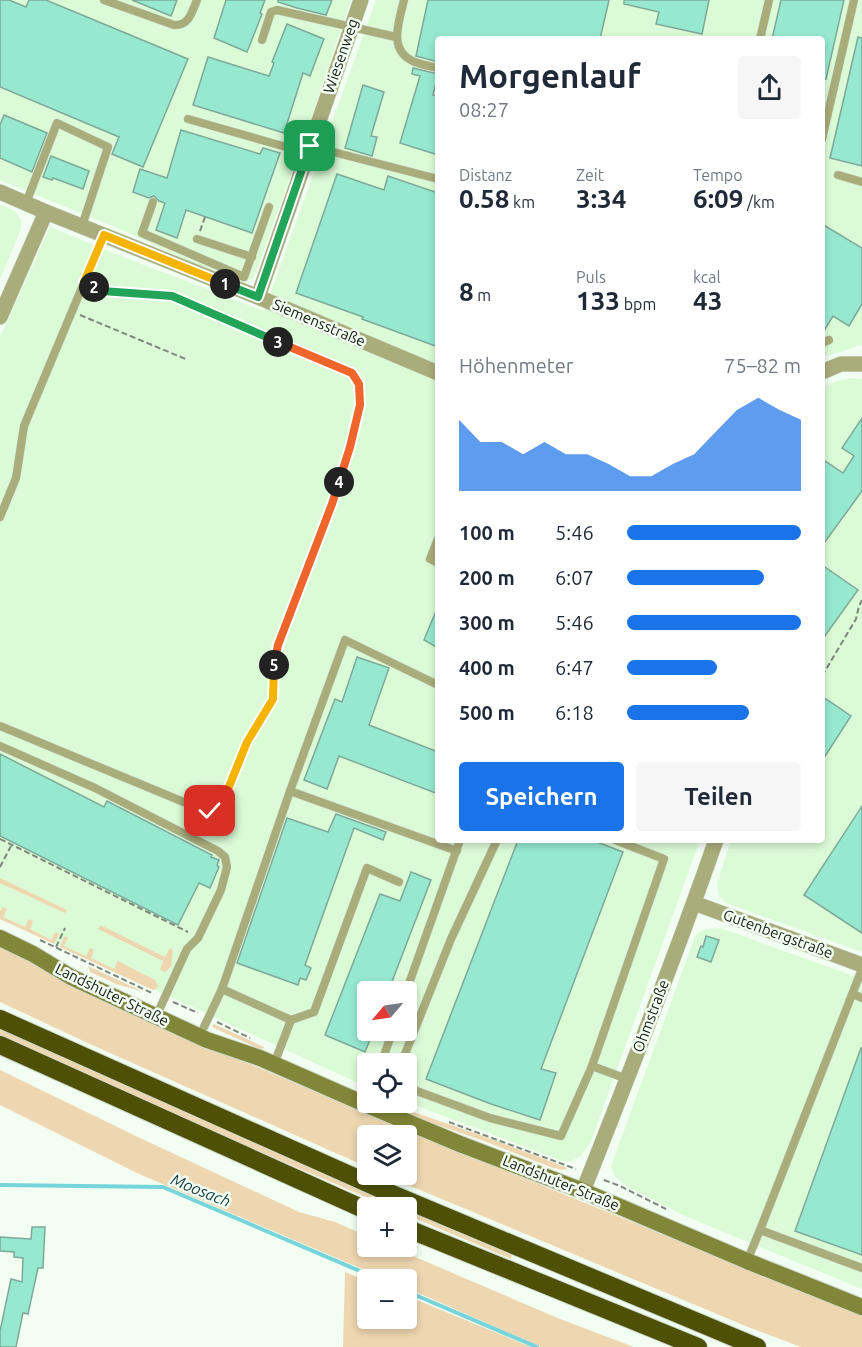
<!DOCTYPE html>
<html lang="de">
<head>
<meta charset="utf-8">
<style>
  body { margin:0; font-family:Ubuntu,sans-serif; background:#f6f6f7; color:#1f2937; height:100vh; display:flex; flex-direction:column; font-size:22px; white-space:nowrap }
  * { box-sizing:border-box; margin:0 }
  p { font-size:20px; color:#747a83 }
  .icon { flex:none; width:33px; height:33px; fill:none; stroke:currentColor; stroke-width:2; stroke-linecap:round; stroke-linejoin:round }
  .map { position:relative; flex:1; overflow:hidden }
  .drawer { position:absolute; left:435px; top:36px; width:390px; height:807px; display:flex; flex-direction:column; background:#fff; border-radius:6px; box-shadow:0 3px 9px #0003 }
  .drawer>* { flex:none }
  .needle { width:39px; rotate:241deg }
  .buttons { position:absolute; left:357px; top:981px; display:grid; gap:12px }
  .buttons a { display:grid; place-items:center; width:60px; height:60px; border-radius:6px; background:#fff; box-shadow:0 3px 9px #0003; font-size:30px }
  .pin { position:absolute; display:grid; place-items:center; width:51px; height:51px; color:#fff; margin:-26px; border-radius:12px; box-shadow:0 3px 9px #0006 }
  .km { position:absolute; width:30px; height:30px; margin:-15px; border-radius:50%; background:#222; color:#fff; font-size:16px; line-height:30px; text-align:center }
  .round { display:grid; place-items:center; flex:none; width:63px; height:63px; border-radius:6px; background:#f6f6f7 }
  .head { display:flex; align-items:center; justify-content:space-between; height:102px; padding:0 24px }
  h1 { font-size:33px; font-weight:700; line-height:45px }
  .figures { display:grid; grid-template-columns:repeat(3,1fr); gap:9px; height:102px; padding:6px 24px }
  .figures div { display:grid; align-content:center }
  .figures b { font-size:26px; font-weight:700 }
  .figures small { font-size:16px; font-weight:400 }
  .figures p { font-size:16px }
  .chart { height:168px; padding:12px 24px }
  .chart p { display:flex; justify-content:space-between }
  .chart svg { width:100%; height:108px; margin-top:6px; fill:#1a73e8; opacity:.7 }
  .cta { display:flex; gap:12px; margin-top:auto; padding:12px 24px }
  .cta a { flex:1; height:69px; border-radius:6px; background:#1a73e8; color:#fff; font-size:24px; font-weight:700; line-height:69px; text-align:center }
  .cta a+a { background:#f6f6f7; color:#1f2937 }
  ul { padding:0 24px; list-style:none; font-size:20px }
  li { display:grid; grid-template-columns:96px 72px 1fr; align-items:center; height:45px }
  li i { height:15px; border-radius:8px; background:#1a73e8 }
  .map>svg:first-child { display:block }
  .built { fill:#dbfbd6; fill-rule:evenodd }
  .green { fill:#eed7b0 }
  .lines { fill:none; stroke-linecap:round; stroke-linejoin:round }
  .stream { stroke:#76d4db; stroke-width:4 }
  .building { fill:#96e9cf; stroke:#7ea89a; stroke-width:1.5 }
  .service-casing { stroke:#cfdace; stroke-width:9 }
  .minor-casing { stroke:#cfdace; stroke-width:16 }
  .secondary-casing { stroke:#cfdace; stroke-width:18 }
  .motorway-casing { stroke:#cfdace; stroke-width:20 }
  .path { stroke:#7d887c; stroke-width:2; stroke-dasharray:6 3; stroke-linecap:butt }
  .service { stroke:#a9ad7b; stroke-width:8 }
  .minor { stroke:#a9ad7b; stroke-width:15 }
  .secondary { stroke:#828638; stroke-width:16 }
  .motorway { stroke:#4e5105; stroke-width:18 }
  .split-1-casing { stroke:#fff; stroke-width:12 }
  .split-2-casing { stroke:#fff; stroke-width:12 }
  .split-3-casing { stroke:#fff; stroke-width:12 }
  .split-4-casing { stroke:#fff; stroke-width:12 }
  .split-5-casing { stroke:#fff; stroke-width:12 }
  .split-6-casing { stroke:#fff; stroke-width:12 }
  .split-1 { stroke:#22a559; stroke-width:8 }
  .split-2 { stroke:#f5b400; stroke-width:8 }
  .split-3 { stroke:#22a559; stroke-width:8 }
  .split-4 { stroke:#f0652b; stroke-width:8 }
  .split-5 { stroke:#f0652b; stroke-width:8 }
  .split-6 { stroke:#f5b400; stroke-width:8 }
  .labels { text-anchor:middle; stroke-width:5; stroke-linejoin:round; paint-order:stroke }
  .street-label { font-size:15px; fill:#141e13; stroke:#f3fef2 }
  .water-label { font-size:16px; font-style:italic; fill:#103d41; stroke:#f3fef2 }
</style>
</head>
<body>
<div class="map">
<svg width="862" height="1347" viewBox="0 0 862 1347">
  <rect width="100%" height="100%" fill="#f3fef2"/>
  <!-- built -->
  <g class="built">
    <path d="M0,0h351l-49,145 -48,132 -13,8 -126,-58 -115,-47z"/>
    <path d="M376,0h486v346l-2,-1 -16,6 -22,6v-318h-384v801h262l-109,301 -10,15 -9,5h-10l-155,-59 -1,-38h-38l-1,23 -367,-168v-582l50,-110 63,26 151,58zM368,992h38v38h-38z"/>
    <path d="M0,205l15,6 6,9v9l-21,50z"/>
    <path d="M853,378l9,1v573l-136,-49 -7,-7 -2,-12 14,-44h91v-453l15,-6z"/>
    <path d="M720,928l142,51v310l-177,-73 -57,-29 -13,-10 -4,-11 82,-224 4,-8 9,-5z"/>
  </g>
  <!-- green -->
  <g class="green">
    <path d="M0,878l67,32 -2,3 -65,-30z"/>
    <path d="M2,907l5,2 -4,8 22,10 4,-8 4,2 -3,8 21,11 4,-8 4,2 -5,10 -54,-25v-7z"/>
    <path d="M100,925l65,32 5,-9 3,2 -2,17 -6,5 -5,-2 3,-9 -65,-32z"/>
    <path d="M64,936l4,2 -4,8 22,10 4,-8 4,2 -3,8 23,11 4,-8 37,19 3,6 -2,3 -3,1 -93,-43z"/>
    <path d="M0,947l95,48 124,56 208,88 435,176v32h-61l-53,-20 -364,-152 22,-1v-38h-38l-1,31 -275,-122 -92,-43z"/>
    <path d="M88,966l56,26 -28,-8 -26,-12z"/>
    <path d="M214,1024l50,23v1l-4,1 -46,-21 -2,-2z"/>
    <path d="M0,1027c169,80 341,153 513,226l-2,6 -104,-44 -1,-7 -17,-1 -223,-96 -166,-76z"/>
    <path d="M0,1070l140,68 159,74 36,10 32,14 1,10 24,1 168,72 74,28h-93l-134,-59 -1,-8 -20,-1 -247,-105 -139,-69z"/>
    <path d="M396,1106l90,31 79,30 2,2 -4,1 -10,-2 -69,-27 -87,-30z"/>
    <path d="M345,1272l22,9 1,37h38l1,-22 124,51h-188z"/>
  </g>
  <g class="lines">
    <!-- stream -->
    <g class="stream">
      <path d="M0,1185l163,2 218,93"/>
      <path d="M406,1291l131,56"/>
    </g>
  </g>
  <!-- building -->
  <g class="building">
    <path d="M0,0h9l17,7 3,-7h17l142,59 -45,108 -31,-13 7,-17 -119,-50z"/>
    <path d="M132,0h45l-6,16z"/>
    <path d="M226,0h39l-5,13 2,1 -15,38 -33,-14z"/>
    <path d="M278,0h54l-6,15 -29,-7 -19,-6z"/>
    <path d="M428,0h181l-9,39h-162v23l-22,-6z"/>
    <path d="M624,0h85l-7,34 -46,-10 3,-12 -35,-8z"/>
    <path d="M781,0h63l-18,79 -4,-1v-39h-50z"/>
    <path d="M287,24l37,15 -14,37 -7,-3 -19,60 -91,-28 15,-48 61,19 5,-13 -2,-1z"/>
    <path d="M858,37l4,1v128l-32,-8z"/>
    <path d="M413,68l25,6 -5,21 5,1v59l-38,-12 20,-67 -8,-2z"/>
    <path d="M363,85l21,7 -13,44 6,1 -5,19 -27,-8z"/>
    <path d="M4,115l43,18 -15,39 -32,-14v-33z"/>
    <path d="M181,130l79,24 3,-6 17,5 -28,80 -66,-23 -9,28 -21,-8 9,-27 -6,-2 -5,-5 -5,2 -16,-6 7,-23 27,9z"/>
    <path d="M51,156l38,15 -6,18 -30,-11 -1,2 -9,-3z"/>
    <path d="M337,174l47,16 4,-14 50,17v154l-76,-28 1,-2 -67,-24z"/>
    <path d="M822,224l40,24v56l-13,22 -16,-10 -11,18z"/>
    <path d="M862,418v73l-40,55v-87l21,14 11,-17 -12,-8z"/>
    <path d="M822,565l36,25 -36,50z"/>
    <path d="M438,606v42l-14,-8z"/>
    <path d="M357,657l32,11 -20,57 69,27v42l-99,-38 -12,33 -23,-9 31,-81 7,3z"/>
    <path d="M822,698l4,1 25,17 -29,45z"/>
    <path d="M0,754l104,53 3,-6 105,54 -1,2 8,3 -2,5 2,2 -9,21 -11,-5 -21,42 -178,-89z"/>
    <path d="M862,806v127l-58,-38z"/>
    <path d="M336,814l50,18 -3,8 -29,-12 -49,137 6,3 -5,12 -6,-2 -2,7 -61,-22 50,-145 41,14z"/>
    <path d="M518,840h74l31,12 -82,217 15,4 -16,47 -49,-16 -65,-25z"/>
    <path d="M411,872l20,8 -43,112h-20v38h6l-9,22 -40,-17 55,-141 20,7z"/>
    <path d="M706,936l13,4 -8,22 -14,-5 4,-11 2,1z"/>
    <path d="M861,1048h1v207l-67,-24z"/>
    <path d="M32,1227h13l-2,41h-5l-10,46 -5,-1 -7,34h-16v-16l11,-52 11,3 1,-24 -9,-1v-5l-14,-1v-14l31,2z"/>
  </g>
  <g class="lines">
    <defs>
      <g id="service">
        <path d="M104,0l70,25c15,1 18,-13 23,-25"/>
        <path d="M404,0c-5,22 -17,51 11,62 7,3 15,4 23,6"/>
        <path d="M760,39l9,-39"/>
        <path d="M262,40l9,-28 6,-2 119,27"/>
        <path d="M188,119l119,34"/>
        <path d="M822,139l32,-139"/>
        <path d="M310,146l128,33"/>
        <path d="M838,175l24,7"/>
        <path d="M153,202l-11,31 102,44 25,-70"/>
        <path d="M26,203l31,-80 51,24 -26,79"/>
        <path d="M197,239l55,18"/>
        <path d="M822,343l7,-3"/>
        <path d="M0,517l16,-39 8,-52 80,-191"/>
        <path d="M438,539l-8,20 8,4"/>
        <path d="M438,685l-93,-45 -55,151 167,60"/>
        <path d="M0,726l203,84 7,1 7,-4 7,-8 23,-57 26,-43v-29l5,-25 54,-141 18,-57 10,-42 -1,-21 -7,-11 -18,-9 -162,-68 -69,-5 -19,-9"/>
        <path d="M0,746l95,42 123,63 7,6 2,10 -6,23 -23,48 -11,11 -27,59"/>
        <path d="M862,969l-102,261 102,38"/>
        <path d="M222,989l68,-198"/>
        <path d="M406,992l54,-152"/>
        <path d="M853,994l9,4"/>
        <path d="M204,1027l18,-38 69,31"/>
        <path d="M274,1064l17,-44 23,-8 53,-144 32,14"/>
        <path d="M381,1064l12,-34"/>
        <path d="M401,1064l50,-125 46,-99"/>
        <path d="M592,1066l35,13"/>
        <path d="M406,1087l84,31 71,18 31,-70 72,-207 -49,-19"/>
        <path d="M747,1261l13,-31"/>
      </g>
      <g id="minor">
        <path d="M0,192l46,20 212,85 180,76"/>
        <path d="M258,297l103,-297"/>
        <path d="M0,317l46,-105"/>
        <path d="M822,372l19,-8h21"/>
        <path d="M694,903l168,62"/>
        <path d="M583,1191c46,-116 92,-233 133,-351"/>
      </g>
      <path id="secondary" d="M0,938l33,16 38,23 136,63 53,18 107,47 93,39 123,47 164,70 115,46"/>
      <g id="motorway">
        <path d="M0,1019l392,175 365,153"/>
        <path d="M0,1045l368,166"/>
        <path d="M406,1228l292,119"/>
      </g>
    </defs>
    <!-- service casing -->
    <use href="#service" class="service-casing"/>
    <!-- minor casing -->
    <use href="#minor" class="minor-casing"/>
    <!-- secondary casing -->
    <use href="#secondary" class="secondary-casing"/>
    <!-- motorway casing -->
    <use href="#motorway" class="motorway-casing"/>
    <!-- path -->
    <g class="path">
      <path d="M200,231l5,-14"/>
      <path d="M80,315l108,45"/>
      <path d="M822,676l34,-57 3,-13 3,-6"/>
      <path d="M0,839l188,93"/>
      <path d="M0,867l11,-21"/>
      <path d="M40,940l114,54"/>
      <path d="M56,947l9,-19"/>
      <path d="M173,1002l25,11"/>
      <path d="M217,1022l33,16"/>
      <path d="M449,1122l127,47"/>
      <path d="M604,1180l16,6 46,23"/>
    </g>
    <!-- service -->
    <use href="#service" class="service"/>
    <!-- minor -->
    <use href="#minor" class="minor"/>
    <!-- secondary -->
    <use href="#secondary" class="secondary"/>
    <!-- motorway -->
    <use href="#motorway" class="motorway"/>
  </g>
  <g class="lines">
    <defs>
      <path id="split-1" d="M225,284l33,13 52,-151"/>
      <path id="split-2" d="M94,287l-10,-5 20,-47 121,49"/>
      <path id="split-3" d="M94,287l8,4 70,5 106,46"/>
      <path id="split-4" d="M278,342l74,31 7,11 1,21 -10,42 -11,35"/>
      <path id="split-5" d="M274,665l4,-20 54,-141 7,-22"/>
      <path id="split-6" d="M210,811l7,-4 7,-8 23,-57 26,-43 1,-34"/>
    </defs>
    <!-- split-1 casing -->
    <use href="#split-1" class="split-1-casing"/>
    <!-- split-2 casing -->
    <use href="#split-2" class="split-2-casing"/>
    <!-- split-3 casing -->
    <use href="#split-3" class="split-3-casing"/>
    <!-- split-4 casing -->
    <use href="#split-4" class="split-4-casing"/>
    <!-- split-5 casing -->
    <use href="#split-5" class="split-5-casing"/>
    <!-- split-6 casing -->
    <use href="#split-6" class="split-6-casing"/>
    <!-- split-1 -->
    <use href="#split-1" class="split-1"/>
    <!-- split-2 -->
    <use href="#split-2" class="split-2"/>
    <!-- split-3 -->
    <use href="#split-3" class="split-3"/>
    <!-- split-4 -->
    <use href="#split-4" class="split-4"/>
    <!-- split-5 -->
    <use href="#split-5" class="split-5"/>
    <!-- split-6 -->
    <use href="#split-6" class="split-6"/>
  </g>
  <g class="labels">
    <!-- street labels -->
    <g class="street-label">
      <text transform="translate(341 56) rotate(-71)" y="5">Wiesenweg</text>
      <text transform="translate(319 323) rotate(23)" y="5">Siemensstraße</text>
      <text transform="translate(778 934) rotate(20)" y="5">Gutenbergstraße</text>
      <text transform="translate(112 995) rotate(26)" y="5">Landshuter Straße</text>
      <text transform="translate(651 1016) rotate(-69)" y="5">Ohmstraße</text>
      <text transform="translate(561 1183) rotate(22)" y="5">Landshuter Straße</text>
    </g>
    <!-- water labels -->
    <g class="water-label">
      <text transform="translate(201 1190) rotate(22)" y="6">Moosach</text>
    </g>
  </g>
</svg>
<div class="buttons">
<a><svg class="needle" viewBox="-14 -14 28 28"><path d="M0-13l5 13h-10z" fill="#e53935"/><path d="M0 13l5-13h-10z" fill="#747a83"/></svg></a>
<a><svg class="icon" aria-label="locate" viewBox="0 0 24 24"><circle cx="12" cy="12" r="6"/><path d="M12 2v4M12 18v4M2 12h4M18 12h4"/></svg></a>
<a><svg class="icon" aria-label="layers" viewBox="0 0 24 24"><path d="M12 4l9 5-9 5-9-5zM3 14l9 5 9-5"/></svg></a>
<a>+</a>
<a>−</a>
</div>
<div class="pin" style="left:310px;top:146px;background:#1e9e55"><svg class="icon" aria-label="arrive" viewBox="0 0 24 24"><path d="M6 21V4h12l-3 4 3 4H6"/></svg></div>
<div class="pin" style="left:210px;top:811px;background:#d93025"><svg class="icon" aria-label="check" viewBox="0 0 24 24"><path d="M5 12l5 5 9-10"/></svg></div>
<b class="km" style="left:225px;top:284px">1</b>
<b class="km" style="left:94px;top:287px">2</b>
<b class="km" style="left:278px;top:342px">3</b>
<b class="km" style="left:339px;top:482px">4</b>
<b class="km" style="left:274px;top:665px">5</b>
<section class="drawer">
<div class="head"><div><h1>Morgenlauf</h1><p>08:27</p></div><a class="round"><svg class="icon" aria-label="share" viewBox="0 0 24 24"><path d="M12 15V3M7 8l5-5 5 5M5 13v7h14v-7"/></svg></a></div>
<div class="figures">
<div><p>Distanz</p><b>0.58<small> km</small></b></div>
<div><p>Zeit</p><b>3:34</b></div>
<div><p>Tempo</p><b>6:09<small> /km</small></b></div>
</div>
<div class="figures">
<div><b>8<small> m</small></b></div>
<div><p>Puls</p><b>133<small> bpm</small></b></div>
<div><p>kcal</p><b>43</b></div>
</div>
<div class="chart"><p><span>Höhenmeter</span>75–82 m</p>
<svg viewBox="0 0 160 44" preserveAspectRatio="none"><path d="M0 44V15L10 24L20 24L30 29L40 24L50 29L60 29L70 33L80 38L90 38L100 33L110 29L120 20L130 11L140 6L150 11L160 15V44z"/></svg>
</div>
<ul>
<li><b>100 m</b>5:46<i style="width:100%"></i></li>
<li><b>200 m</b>6:07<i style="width:79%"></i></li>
<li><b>300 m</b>5:46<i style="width:100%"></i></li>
<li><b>400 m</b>6:47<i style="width:52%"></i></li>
<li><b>500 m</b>6:18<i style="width:70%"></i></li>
</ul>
<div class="cta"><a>Speichern</a><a>Teilen</a></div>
</section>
</div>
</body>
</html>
